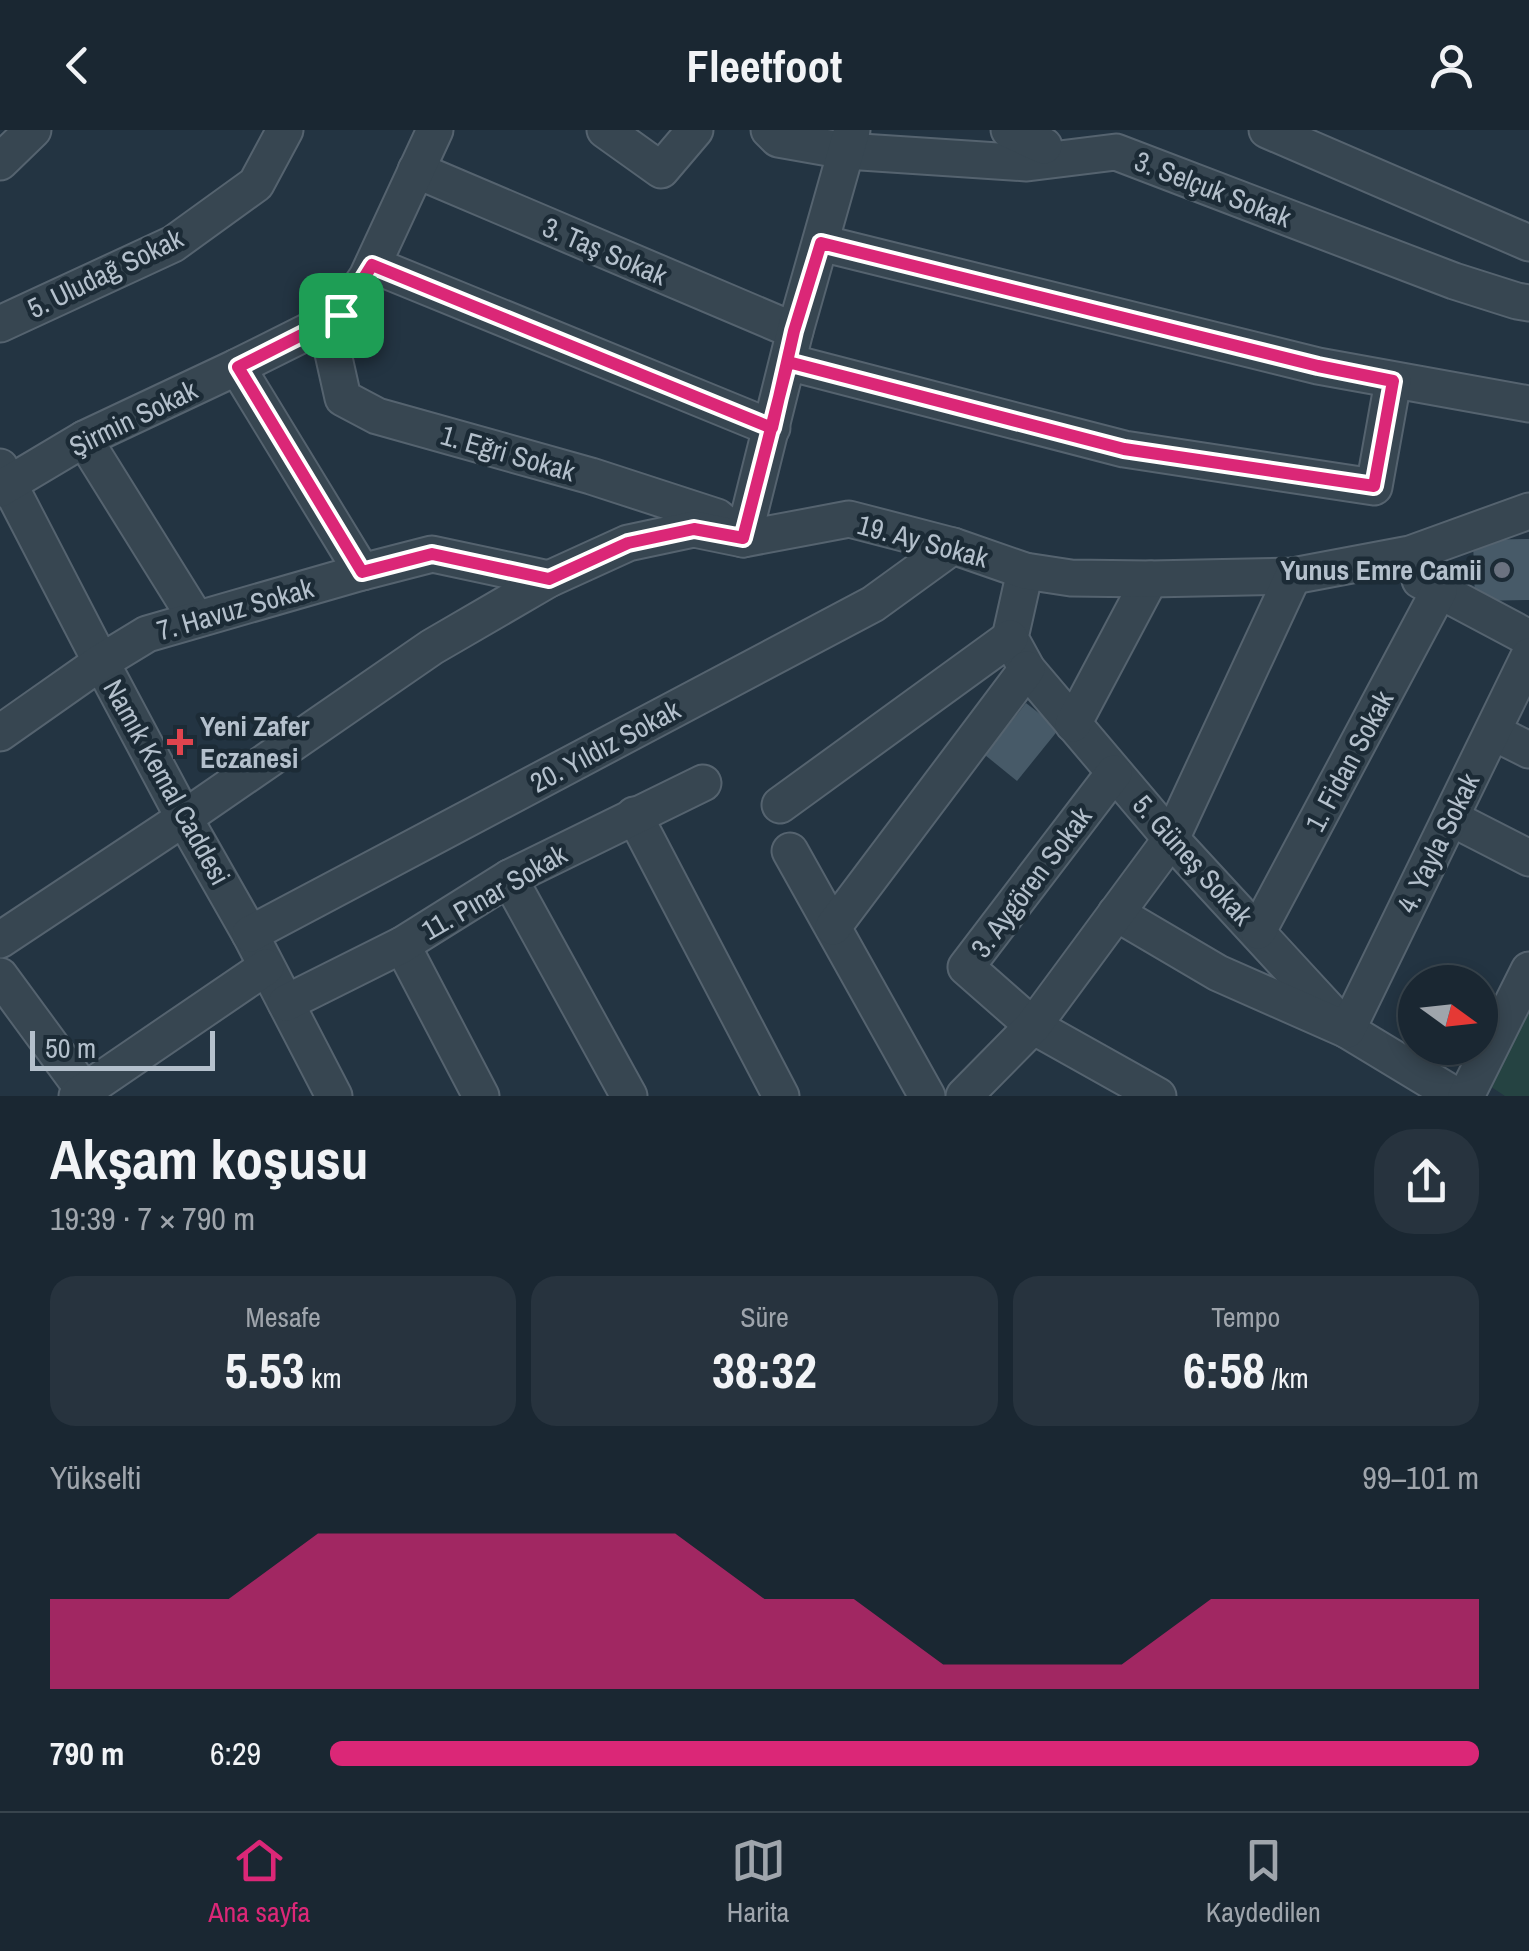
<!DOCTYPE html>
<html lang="tr">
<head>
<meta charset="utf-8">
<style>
  body { margin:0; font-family:"Archivo Narrow",sans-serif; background:#27333e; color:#f1f3f6; height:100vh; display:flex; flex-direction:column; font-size:38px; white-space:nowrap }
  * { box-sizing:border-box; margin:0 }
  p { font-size:32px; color:#9fa5ac }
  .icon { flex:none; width:55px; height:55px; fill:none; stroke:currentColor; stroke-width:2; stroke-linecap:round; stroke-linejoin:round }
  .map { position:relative; height:966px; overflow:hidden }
  .details { display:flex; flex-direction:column; background:#1a2732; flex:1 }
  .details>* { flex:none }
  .needle { width:65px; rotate:105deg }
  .tools { position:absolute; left:1398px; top:835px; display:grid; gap:20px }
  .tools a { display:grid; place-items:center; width:100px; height:100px; border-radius:50%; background:#1a2732; box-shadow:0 5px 15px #0003,0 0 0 2px #38444d; font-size:50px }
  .scale { position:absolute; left:30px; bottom:25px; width:185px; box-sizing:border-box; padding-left:10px; border:5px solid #b4c0cc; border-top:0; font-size:28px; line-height:35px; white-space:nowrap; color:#b4c0cc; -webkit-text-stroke:8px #1c2b36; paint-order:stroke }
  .pin { position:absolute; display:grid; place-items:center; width:85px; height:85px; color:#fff; margin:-42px; border-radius:20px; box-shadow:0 5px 15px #0006 }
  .round { display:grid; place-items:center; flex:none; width:105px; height:105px; border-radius:40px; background:#27333e }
  .summary { display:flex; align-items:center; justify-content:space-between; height:170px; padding:0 50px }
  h1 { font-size:55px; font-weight:800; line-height:75px }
  .stats { display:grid; grid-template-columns:repeat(3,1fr); gap:15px; height:170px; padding:10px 50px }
  .stats div { display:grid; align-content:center; border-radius:25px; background:#27333e; text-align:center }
  .stats b { font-size:50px; font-weight:800 }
  .stats small { font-size:28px; font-weight:400 }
  .stats p { font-size:28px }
  .chart { height:280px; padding:20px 50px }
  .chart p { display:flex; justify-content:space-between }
  .chart svg { width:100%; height:180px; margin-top:10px; fill:#db2777; opacity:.7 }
  ul { padding:0 50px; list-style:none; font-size:32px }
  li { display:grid; grid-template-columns:160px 120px 1fr; align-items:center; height:75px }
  li i { height:25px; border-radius:12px; background:#db2777 }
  header { display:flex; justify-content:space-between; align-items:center; height:130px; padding:0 50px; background:#1a2732; font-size:45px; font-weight:800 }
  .menu { display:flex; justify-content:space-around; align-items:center; height:140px; border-top:2px solid #38444d; background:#1a2732; font-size:28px; color:#9fa5ac }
  .menu a { display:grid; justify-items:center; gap:5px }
  .menu .on { color:#db2777 }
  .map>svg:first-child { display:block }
  .green { fill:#254342 }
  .building { fill:#475a68 }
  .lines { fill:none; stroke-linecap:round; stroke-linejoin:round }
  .minor-casing { stroke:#55636f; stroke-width:39 }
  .minor { stroke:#374651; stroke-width:35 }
  .route-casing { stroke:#fff; stroke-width:20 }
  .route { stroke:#db2777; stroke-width:12 }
  .worship-dot { fill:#6b7280; stroke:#1c2b36; stroke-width:4 }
  .health-dot { fill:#e0444e; stroke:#1c2b36; stroke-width:4 }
  .labels { text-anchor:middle; stroke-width:9; stroke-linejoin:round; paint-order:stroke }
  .street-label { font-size:28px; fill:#b4c0cc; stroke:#1c2b36 }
  .poi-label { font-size:28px; font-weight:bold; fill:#b4c0cc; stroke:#1c2b36; text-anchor:end }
</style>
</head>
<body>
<header><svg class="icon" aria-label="back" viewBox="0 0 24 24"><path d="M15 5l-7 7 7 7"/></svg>Fleetfoot<svg class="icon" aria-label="person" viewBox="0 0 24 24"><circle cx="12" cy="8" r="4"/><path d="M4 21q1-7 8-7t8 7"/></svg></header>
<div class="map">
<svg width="1529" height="966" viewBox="0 0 1529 966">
  <rect width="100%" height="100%" fill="#233442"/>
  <!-- green -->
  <path class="green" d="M1529,861v105h-24l-23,-15z"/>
  <!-- building -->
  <g class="building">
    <path d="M1529,409v61l-54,1 -2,-61z"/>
    <path d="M1026,573l33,26 -42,52 -32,-26z"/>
  </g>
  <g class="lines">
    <defs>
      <g id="minor">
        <path d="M605,0l56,40 34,-40"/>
        <path d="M769,0l9,9 68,12 181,12 89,-11 338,129 63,20 12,2"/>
        <path d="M1009,0l35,16"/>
        <path d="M1267,0l262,113"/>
        <path d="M0,32l33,-32"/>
        <path d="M416,40l379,161"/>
        <path d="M821,113l497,123 211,38"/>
        <path d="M373,135l399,163"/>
        <path d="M326,192l17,76 34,18 214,60 126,41 26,22 52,-208 57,-201"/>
        <path d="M0,194l173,-80 83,-60 29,-54"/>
        <path d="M788,232l336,87 250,38 19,-106"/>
        <path d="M237,237l125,205"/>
        <path d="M84,309l112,180"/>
        <path d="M0,337l101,195 83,156 66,116 84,162"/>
        <path d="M0,359l84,-50 153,-72 104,-52 26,-38 68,-147"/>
        <path d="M1025,441l-15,67 17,31 144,170 176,191 109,66"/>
        <path d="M1420,450l109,58"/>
        <path d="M1073,594l77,-145"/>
        <path d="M1493,602l36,18"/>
        <path d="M0,603l101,-71 46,-28 215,-62 70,-18 117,25"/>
        <path d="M1114,643l-148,194 67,59 125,70"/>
        <path d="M780,675l230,-167"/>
        <path d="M634,685l147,281"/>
        <path d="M1451,688l78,40"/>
        <path d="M790,721l137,245"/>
        <path d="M509,748l120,218"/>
        <path d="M1116,783l102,60 129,57 182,-374"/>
        <path d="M833,797l194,-258"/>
        <path d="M1258,801l181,-340"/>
        <path d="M250,804l623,-330 80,-58"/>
        <path d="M0,810l184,-122 248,-171 117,-68 79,-36 66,-14 49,10 106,-20 104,27 72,25 46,7 79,1 143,-3 117,-22 119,-43"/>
        <path d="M402,815l79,151"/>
        <path d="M0,846l88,120"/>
        <path d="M286,873l116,-58 107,-67 194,-95"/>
        <path d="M77,966l189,-129"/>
        <path d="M964,966l69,-70 138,-187 122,-263"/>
        <path d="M1466,966l63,-126"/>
      </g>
    </defs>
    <!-- minor casing -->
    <use href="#minor" class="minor-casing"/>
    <!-- minor -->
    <use href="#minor" class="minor"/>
  </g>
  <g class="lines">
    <defs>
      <path id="route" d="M341,185l-103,52 124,205 70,-18 117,25 79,-36 66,-14 49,9 45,-176 336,87 250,37 19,-105 -75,-15 -497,-123 -27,88 -22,97 -400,-163 -31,50"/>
    </defs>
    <!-- route casing -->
    <use href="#route" class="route-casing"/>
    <!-- route -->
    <use href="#route" class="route"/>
  </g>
  <!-- markers -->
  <circle class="worship-dot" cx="1502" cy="440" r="10"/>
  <path class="health-dot" d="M175 597h10v10h10v10h-10v10h-10v-10h-10v-10h10z"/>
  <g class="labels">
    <!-- street labels -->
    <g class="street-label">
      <text transform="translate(1213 59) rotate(21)" y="10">3. Selçuk Sokak</text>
      <text transform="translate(605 121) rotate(23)" y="10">3. Taş Sokak</text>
      <text transform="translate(105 143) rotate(-26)" y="10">5. Uludağ Sokak</text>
      <text transform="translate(133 288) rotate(-26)" y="10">Şirmin Sokak</text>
      <text transform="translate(508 323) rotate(16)" y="10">1. Eğri Sokak</text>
      <text transform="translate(923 411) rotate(15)" y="10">19. Ay Sokak</text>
      <text transform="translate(235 479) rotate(-16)" y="10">7. Havuz Sokak</text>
      <text transform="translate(605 616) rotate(-28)" y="10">20. Yıldız Sokak</text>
      <text transform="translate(1349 631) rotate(-62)" y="10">1. Fidan Sokak</text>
      <text transform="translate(167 652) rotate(61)" y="10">Namık Kemal Caddesi</text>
      <text transform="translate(1438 713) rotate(-64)" y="10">4. Yayla Sokak</text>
      <text transform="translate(1193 730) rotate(48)" y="10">5. Güneş Sokak</text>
      <text transform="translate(1031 752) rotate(-53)" y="10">3. Aygören Sokak</text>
      <text transform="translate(494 762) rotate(-30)" y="10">11. Pınar Sokak</text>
    </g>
    <!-- poi labels -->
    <g class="poi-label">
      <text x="1482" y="450">Yunus Emre Camii</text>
      <text x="200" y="606" text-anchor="start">Yeni Zafer<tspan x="200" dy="32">Eczanesi</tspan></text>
    </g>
  </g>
</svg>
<div class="tools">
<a><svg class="needle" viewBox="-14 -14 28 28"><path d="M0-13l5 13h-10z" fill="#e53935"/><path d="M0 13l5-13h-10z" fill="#9fa5ac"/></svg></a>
</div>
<div class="scale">50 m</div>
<div class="pin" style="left:341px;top:185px;background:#1e9e55"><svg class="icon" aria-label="arrive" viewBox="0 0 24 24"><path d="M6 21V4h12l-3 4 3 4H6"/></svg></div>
</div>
<section class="details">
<div class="summary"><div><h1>Akşam koşusu</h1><p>19:39 · 7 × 790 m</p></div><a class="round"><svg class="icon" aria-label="share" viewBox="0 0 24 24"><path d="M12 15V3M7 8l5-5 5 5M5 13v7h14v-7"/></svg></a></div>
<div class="stats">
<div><p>Mesafe</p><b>5.53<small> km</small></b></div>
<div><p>Süre</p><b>38:32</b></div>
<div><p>Tempo</p><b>6:58<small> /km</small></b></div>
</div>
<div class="chart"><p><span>Yükselti</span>99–101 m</p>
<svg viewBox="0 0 160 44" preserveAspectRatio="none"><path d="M0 44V22L10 22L20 22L30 6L40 6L50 6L60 6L70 6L80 22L90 22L100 38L110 38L120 38L130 22L140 22L150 22L160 22V44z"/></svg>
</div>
<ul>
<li><b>790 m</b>6:29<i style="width:100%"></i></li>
</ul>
</section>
<nav class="menu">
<a class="on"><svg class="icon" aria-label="home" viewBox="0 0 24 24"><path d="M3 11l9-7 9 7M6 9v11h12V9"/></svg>Ana sayfa</a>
<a><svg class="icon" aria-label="map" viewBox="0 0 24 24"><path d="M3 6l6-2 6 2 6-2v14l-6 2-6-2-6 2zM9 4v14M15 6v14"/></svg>Harita</a>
<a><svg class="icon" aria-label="saved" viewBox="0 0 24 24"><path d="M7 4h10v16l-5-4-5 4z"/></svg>Kaydedilen</a>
</nav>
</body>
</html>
